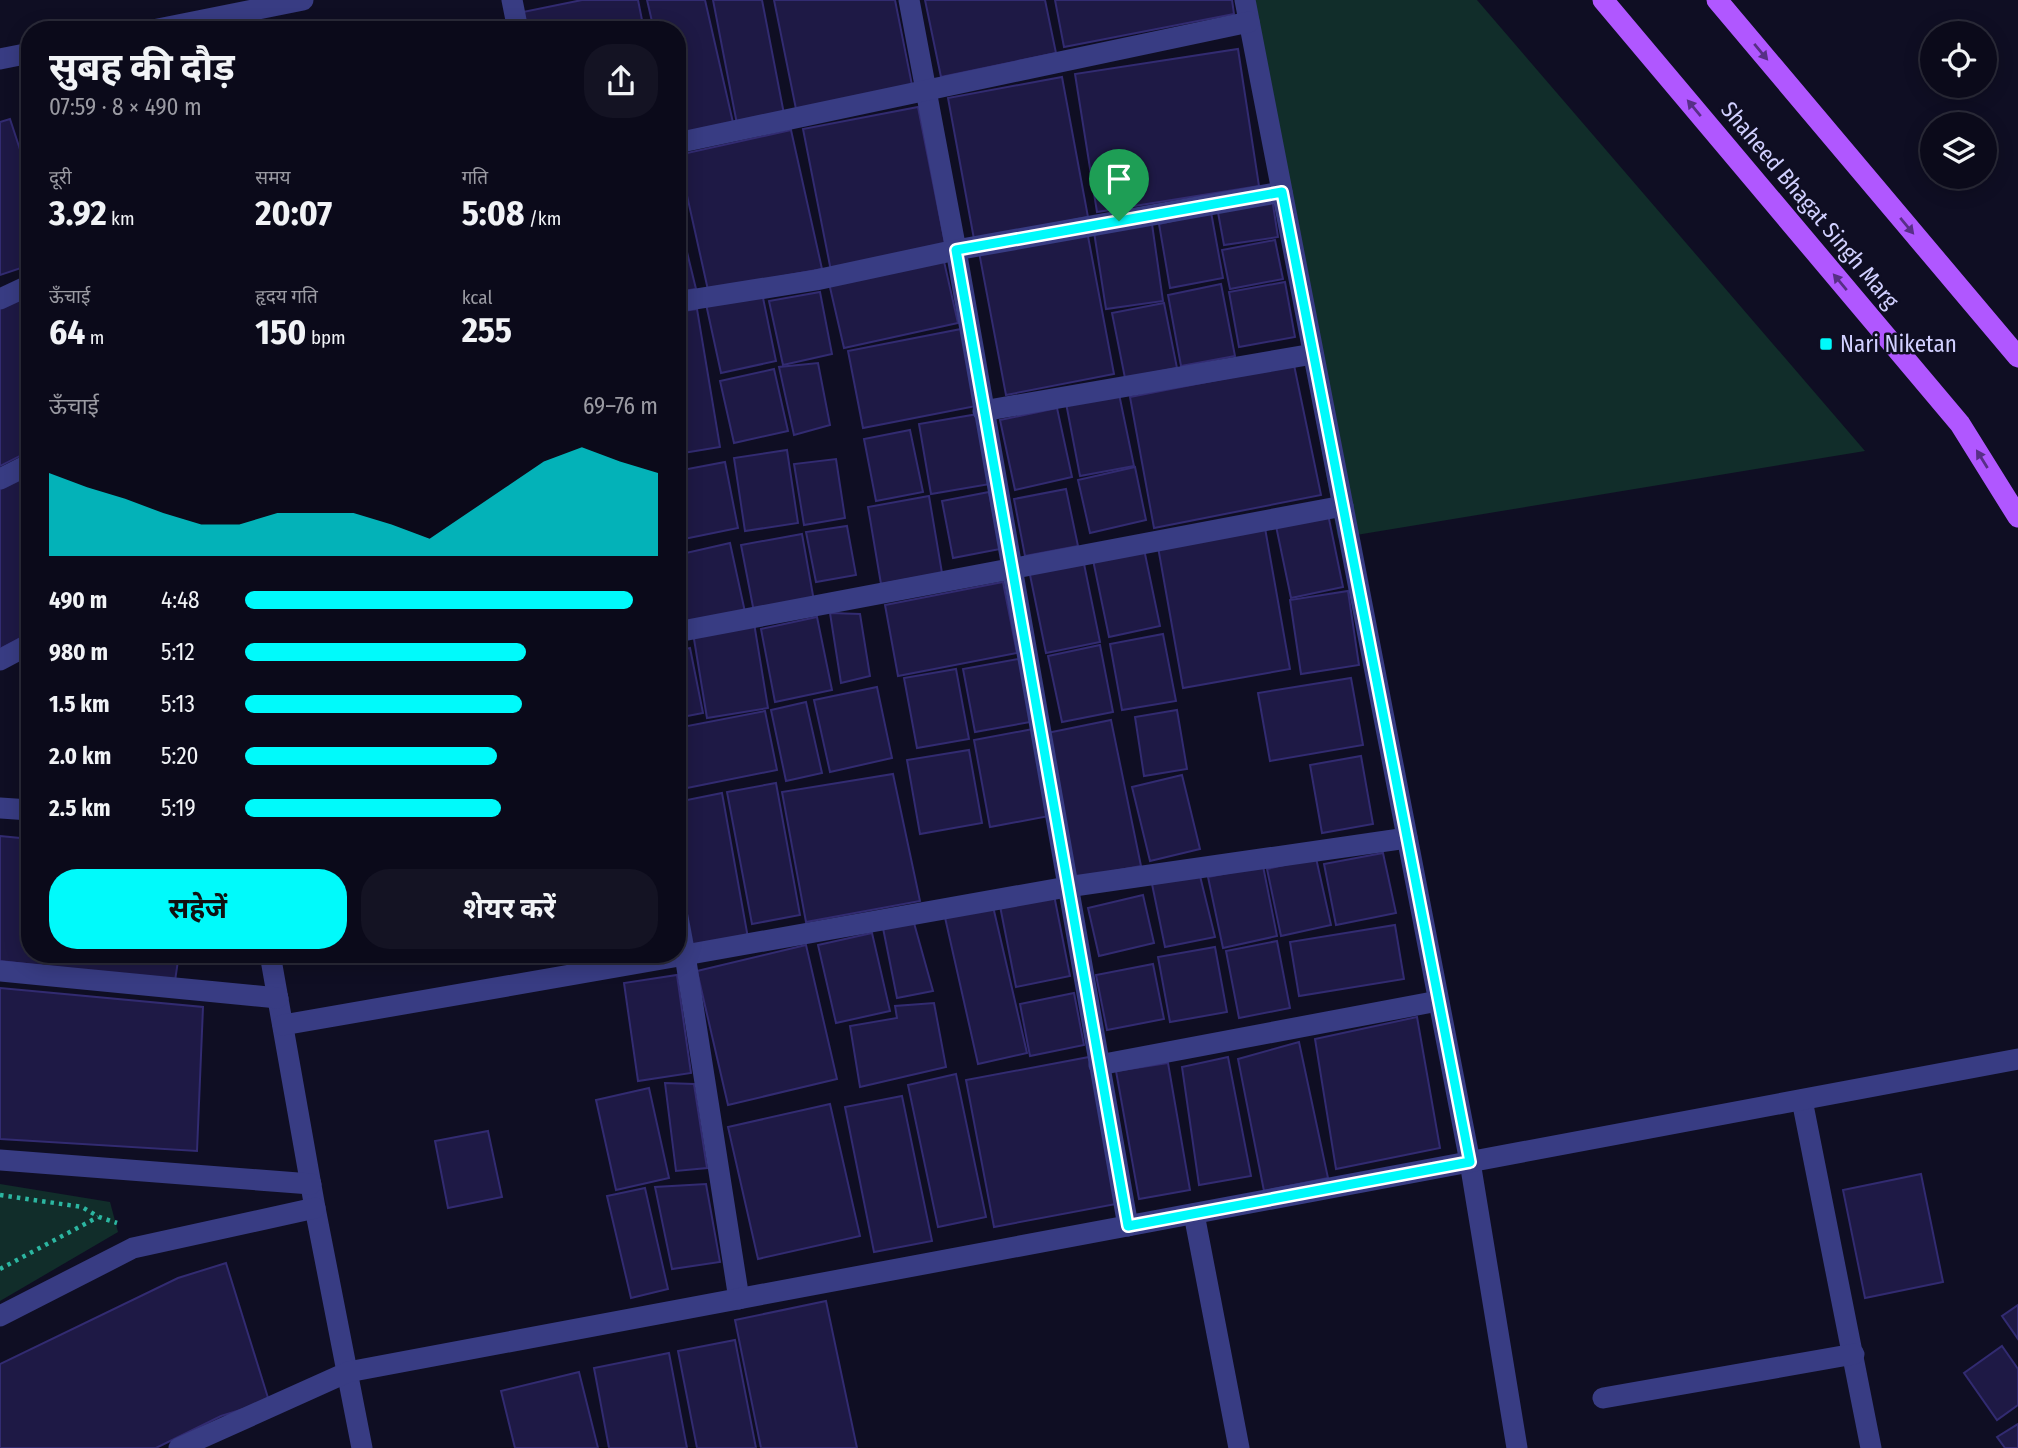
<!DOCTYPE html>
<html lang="hi">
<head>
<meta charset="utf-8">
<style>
  body { margin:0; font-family:"Fira Sans Condensed","Noto Sans Devanagari",sans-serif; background:#141323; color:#f1f3f6; height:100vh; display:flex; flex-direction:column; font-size:26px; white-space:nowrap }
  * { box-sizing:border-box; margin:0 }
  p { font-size:23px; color:#9a9aa2 }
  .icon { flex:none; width:38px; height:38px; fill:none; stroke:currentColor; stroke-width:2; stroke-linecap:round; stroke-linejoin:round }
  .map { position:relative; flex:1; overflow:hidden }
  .panel { position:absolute; left:21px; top:21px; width:665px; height:942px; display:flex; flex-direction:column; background:#0b0a1a; border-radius:28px; box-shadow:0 4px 18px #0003,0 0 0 2px #2b2b39 }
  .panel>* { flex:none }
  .buttons { position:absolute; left:1920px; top:21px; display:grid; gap:14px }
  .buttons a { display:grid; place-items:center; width:77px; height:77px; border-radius:50%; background:#0b0a1a; box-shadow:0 4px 18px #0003,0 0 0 2px #2b2b39; font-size:35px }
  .pin { position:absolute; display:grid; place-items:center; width:60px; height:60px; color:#fff; margin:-72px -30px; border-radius:50% 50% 50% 0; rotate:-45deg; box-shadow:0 0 7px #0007 }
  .pin .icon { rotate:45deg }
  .round { display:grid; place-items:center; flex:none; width:74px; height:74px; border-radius:28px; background:#141323 }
  .overview { display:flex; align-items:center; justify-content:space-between; height:119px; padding:0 28px }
  h1 { font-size:38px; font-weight:700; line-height:52px }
  .figures { display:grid; grid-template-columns:repeat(3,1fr); gap:10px; height:119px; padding:7px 28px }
  .figures div { display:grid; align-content:center }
  .figures b { font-size:35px; font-weight:700 }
  .figures small { font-size:19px; font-weight:400 }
  .figures p { font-size:19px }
  .chart { height:196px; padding:14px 28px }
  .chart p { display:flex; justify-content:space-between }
  .chart svg { width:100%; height:126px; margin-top:7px; fill:#00fafb; opacity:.7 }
  .cta { display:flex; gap:14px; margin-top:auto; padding:14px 28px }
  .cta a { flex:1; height:80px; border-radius:28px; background:#00fafb; color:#111; font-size:28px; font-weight:700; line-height:80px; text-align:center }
  .cta a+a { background:#141323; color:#f1f3f6 }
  ul { padding:0 28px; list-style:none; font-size:23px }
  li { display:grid; grid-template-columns:112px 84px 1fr; align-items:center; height:52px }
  li i { height:18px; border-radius:9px; background:#00fafb }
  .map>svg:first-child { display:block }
  .green { fill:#112d2a }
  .building { fill:#1e1945; stroke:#322b71; stroke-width:2 }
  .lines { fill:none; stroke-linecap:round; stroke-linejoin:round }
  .path { stroke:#2cb6a1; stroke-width:4.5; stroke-dasharray:3.5 5; stroke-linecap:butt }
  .minor { stroke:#383c83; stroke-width:21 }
  .major { stroke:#b057ff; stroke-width:21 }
  .oneway { fill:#572f86 }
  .route-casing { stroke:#fff; stroke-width:14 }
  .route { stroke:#00fafb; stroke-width:9 }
  .poi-dot { fill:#00fafb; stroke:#0f0e23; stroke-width:2.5 }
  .labels { text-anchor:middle; stroke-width:5; stroke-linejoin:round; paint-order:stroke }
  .street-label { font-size:23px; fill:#d1d0ff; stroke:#0f0e23 }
  .poi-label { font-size:23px; fill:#d1d0ff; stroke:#0f0e23; text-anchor:start }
</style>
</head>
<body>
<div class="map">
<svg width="2018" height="1448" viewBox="0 0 2018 1448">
  <rect width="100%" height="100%" fill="#0f0e23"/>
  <!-- green -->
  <g class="green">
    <path d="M1239,0h238l388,451 -527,87z"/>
    <path d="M0,1184l110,18 8,30 -118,69z"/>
  </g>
  <!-- building -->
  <g class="building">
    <path d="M582,0h56l6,30h-118l-3,-18z"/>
    <path d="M647,0h58l29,127 -55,12 -2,-9v-100h-23z"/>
    <path d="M713,0h49l22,114 -47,10z"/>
    <path d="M774,0h121l17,85 -116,24z"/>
    <path d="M925,0h120l11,53 -115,24z"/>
    <path d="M1055,0h177l2,14 -170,33z"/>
    <path d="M1238,49l21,137 -162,26 -22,-138z"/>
    <path d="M1062,77l26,140 -114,22 -26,-141z"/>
    <path d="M918,107l28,141 -115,23 -28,-142z"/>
    <path d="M10,119l20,61v85l-30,10v-153z"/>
    <path d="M791,130l31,139 -114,21 -30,-135z"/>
    <path d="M1272,198l6,39 -54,8 -7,-38z"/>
    <path d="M677,211l19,78 -19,3z"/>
    <path d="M1211,212l12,66 -53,10 -11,-64z"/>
    <path d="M1152,224l11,77 -57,8 -12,-77z"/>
    <path d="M1087,231l27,143 -108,21 -27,-143z"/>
    <path d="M1275,240l8,39 -53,10 -8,-39z"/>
    <path d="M943,257l15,66 -114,25 -15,-65z"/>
    <path d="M1285,282l10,55 -56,10 -10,-55z"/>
    <path d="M1221,284l14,72 -54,10 -13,-71z"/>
    <path d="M30,292v159l-30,15v-160z"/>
    <path d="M820,292l12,62 -49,11 -14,-64z"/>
    <path d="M762,293l14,68 -55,12 -15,-69z"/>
    <path d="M1164,303l13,65 -52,10 -13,-65z"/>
    <path d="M697,309l23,138 -43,7v-142z"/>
    <path d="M961,329l15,77 -113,22 -15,-77z"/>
    <path d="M818,363l12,62 -36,10 -15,-68z"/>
    <path d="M1294,365l27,130 -167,33 -24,-131z"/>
    <path d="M774,369l14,62 -54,12 -14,-62z"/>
    <path d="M1119,394l15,72 -54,10 -14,-73z"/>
    <path d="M1057,408l15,69 -57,13 -15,-70z"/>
    <path d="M978,414l12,70 -59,10 -12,-70z"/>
    <path d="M910,430l13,62 -47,9 -12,-62z"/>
    <path d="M787,450l11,73 -53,8 -11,-73z"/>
    <path d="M836,459l9,59 -41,7 -10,-61z"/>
    <path d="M725,462l13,66 -59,12 -2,-69z"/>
    <path d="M1135,467l11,53 -56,13 -12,-53z"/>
    <path d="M30,473v160l-30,16v-160z"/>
    <path d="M1066,489l12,57 -53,10 -11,-57z"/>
    <path d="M989,492l11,57 -47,9 -11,-57z"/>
    <path d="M929,496l13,77 -61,11 -13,-77z"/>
    <path d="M1328,514l15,73 -52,11 -15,-72z"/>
    <path d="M847,526l9,49 -40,7 -10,-50z"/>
    <path d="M1265,528l25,141 -107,19 -25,-141z"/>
    <path d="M802,534l12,67 -60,11 -13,-67z"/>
    <path d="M730,543l15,69 -68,15v-72z"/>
    <path d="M1144,549l16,77 -51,11 -16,-77z"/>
    <path d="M1083,559l17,83 -54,11 -17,-83z"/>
    <path d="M1003,582l14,71 -119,23 -13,-71z"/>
    <path d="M1348,591l11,74 -58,9 -11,-74z"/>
    <path d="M830,613l30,1 10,62 -29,7z"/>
    <path d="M817,617l15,73 -57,12 -14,-73z"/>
    <path d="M754,623l14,85 -61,10 -14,-85z"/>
    <path d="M1163,634l13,67 -54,9 -12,-66z"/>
    <path d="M1100,645l13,67 -51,10 -14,-66z"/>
    <path d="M690,648l13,65 -26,5v-67z"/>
    <path d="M1024,658l12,63 -61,11 -12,-63z"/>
    <path d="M956,669l13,70 -52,9 -13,-70z"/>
    <path d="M1351,678l12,67 -93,16 -12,-68z"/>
    <path d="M877,687l15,71 -62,14 -16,-72z"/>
    <path d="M806,702l16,71 -36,8 -15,-71z"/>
    <path d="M1177,710l10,59 -43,7 -9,-59z"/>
    <path d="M765,711l12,59 -100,20v-62z"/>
    <path d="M1111,720l30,146 -65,12 -29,-145z"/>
    <path d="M1033,729l16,87 -59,11 -16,-87z"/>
    <path d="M969,750l13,73 -62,11 -13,-74z"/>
    <path d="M1361,756l12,68 -51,9 -12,-68z"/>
    <path d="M893,774l27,127 -114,21 -24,-130z"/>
    <path d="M1182,775l18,74 -50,12 -18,-74z"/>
    <path d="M776,783l24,132 -48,9 -25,-132z"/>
    <path d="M722,793l26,145 -56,11 -15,-82v-65z"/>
    <path d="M0,836l30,3v115h149l-4,27 -175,-20z"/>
    <path d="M1383,853l13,60 -60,12 -12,-61z"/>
    <path d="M1316,858l15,67 -50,11 -14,-67z"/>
    <path d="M1263,866l14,70 -54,12 -15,-71z"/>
    <path d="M1200,876l15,61 -50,10 -13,-63z"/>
    <path d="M1054,895l16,81 -54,11 -16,-81z"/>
    <path d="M1143,895l11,48 -55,13 -11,-48z"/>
    <path d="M992,902l35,151 -49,11 -34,-151z"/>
    <path d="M914,923l19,68 -36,7 -14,-70z"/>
    <path d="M1395,925l9,54 -105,17 -9,-54z"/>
    <path d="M872,933l18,78 -54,12 -18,-78z"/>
    <path d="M1277,941l13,67 -51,10 -13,-67z"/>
    <path d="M806,945l31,134 -109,26 -31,-134z"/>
    <path d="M1215,947l12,65 -57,10 -12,-65z"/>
    <path d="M1153,964l11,55 -57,11 -11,-55z"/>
    <path d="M677,975l14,98 -53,8 -14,-98z"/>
    <path d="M0,988l203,19 -6,144 -197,-12z"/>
    <path d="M1074,993l10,52 -54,11 -10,-52z"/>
    <path d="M934,1003l12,64 -86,20 -10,-61 47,-8 -2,-12z"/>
    <path d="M1417,1017l23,131 -104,21 -21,-130z"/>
    <path d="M1299,1042l29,136 -64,13 -26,-132z"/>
    <path d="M1089,1057l27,147 -122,23 -28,-147z"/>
    <path d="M1228,1057l23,119 -52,9 -17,-118z"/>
    <path d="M1168,1063l22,127 -51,9 -23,-128z"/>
    <path d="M956,1074l30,143 -48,10 -30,-142z"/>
    <path d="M665,1083l29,1 13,84 -31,3z"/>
    <path d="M649,1088l20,90 -53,12 -20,-90z"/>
    <path d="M902,1096l30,145 -58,11 -29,-145z"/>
    <path d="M830,1104l30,132 -102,23 -30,-132z"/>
    <path d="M488,1131l14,66 -54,11 -13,-67z"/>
    <path d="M1921,1174l22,108 -78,16 -22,-108z"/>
    <path d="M706,1184l14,78 -48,7 -17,-82z"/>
    <path d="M645,1188l23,101 -37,9 -24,-102z"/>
    <path d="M226,1263l43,138 -48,15 -65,32h-156v-84l178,-86z"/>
    <path d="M826,1301l31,147h-96l-26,-128z"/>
    <path d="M2018,1305v34l-16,-23z"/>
    <path d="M735,1340l21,108h-59l-19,-97z"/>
    <path d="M2002,1346l16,23v36l-21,15 -33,-47z"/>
    <path d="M669,1353l18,95h-78l-15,-80z"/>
    <path d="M579,1372l19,76h-83l-14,-57z"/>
    <path d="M2018,1424v24h-13l-8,-11z"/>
  </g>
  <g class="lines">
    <!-- path -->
    <g class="path">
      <path d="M0,1195l82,12 17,10 18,6"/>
      <path d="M0,1269l98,-52"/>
    </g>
    <!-- minor -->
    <g class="minor">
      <path d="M512,0l6,30"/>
      <path d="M909,0l47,250 172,976"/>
      <path d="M1245,0l225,1162 47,286"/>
      <path d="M153,30l150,-30"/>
      <path d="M0,59l30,-6"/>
      <path d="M677,143l572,-121"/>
      <path d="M0,299l30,-14"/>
      <path d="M677,302l139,-22 140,-30 326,-58"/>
      <path d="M983,411l330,-57"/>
      <path d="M0,479l30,-15"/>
      <path d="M677,632l666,-126"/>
      <path d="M0,660l30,-16"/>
      <path d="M0,808l30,2"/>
      <path d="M270,954l45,254 47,240"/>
      <path d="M0,971l278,27"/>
      <path d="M283,1025l402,-70 -8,-43"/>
      <path d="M1099,1065l339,-64"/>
      <path d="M1802,1100l69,348"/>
      <path d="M0,1160l311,24"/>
      <path d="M1194,1214l45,234"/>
      <path d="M739,1299l-54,-344 382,-68 340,-49"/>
      <path d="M0,1316l133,-68 182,-40"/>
      <path d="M1603,1398l251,-44"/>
      <path d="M179,1448l169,-76 1670,-313"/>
    </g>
    <!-- major -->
    <g class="major">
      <path d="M1603,0l357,424 58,93"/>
      <path d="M1717,0l301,357"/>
    </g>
  </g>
  <!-- one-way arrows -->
  <defs><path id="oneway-solid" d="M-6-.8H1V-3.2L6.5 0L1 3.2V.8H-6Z" transform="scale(1.75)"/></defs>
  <g class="oneway">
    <use href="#oneway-solid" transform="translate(1761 52) rotate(50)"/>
    <use href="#oneway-solid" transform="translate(1694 108) rotate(-130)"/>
    <use href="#oneway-solid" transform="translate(1907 226) rotate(50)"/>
    <use href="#oneway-solid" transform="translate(1840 282) rotate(-130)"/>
    <use href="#oneway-solid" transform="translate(1982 459) rotate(-122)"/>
  </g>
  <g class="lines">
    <defs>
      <path id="route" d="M1282,192l188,970 -342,64 -172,-976z"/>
    </defs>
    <!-- route casing -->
    <use href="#route" class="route-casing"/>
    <!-- route -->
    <use href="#route" class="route"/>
  </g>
  <!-- markers -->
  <rect class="poi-dot" x="1819" y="337" width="14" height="14" rx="3.5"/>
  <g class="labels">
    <!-- street labels -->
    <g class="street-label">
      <text transform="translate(1810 205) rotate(50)" y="8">Shaheed Bhagat Singh Marg</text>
    </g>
    <!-- poi labels -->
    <g class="poi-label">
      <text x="1840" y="352">Nari Niketan</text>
    </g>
  </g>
</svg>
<div class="buttons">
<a><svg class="icon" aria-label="locate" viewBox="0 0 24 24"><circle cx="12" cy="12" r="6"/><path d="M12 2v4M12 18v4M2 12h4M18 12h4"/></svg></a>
<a><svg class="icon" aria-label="layers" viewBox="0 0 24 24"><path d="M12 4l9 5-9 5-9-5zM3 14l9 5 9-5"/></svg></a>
</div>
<div class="pin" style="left:1119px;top:221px;background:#1e9e55"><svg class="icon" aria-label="arrive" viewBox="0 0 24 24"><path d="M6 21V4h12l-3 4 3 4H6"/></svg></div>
<section class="panel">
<div class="overview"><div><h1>सुबह की दौड़</h1><p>07:59 · 8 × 490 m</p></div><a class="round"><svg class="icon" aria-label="share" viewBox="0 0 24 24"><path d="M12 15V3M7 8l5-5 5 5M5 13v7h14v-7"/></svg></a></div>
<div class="figures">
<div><p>दूरी</p><b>3.92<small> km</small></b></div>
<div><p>समय</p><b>20:07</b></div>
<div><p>गति</p><b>5:08<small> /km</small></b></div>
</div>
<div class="figures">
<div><p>ऊँचाई</p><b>64<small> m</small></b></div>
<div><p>हृदय गति</p><b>150<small> bpm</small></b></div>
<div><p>kcal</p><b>255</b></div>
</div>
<div class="chart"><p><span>ऊँचाई</span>69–76 m</p>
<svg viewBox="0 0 160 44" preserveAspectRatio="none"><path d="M0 44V15L10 20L20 24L30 29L40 33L50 33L60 29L70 29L80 29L90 33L100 38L110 29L120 20L130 11L140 6L150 11L160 15V44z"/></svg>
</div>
<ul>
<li><b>490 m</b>4:48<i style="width:94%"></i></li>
<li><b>980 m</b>5:12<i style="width:68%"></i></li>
<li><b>1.5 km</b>5:13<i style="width:67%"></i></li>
<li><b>2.0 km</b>5:20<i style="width:61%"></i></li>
<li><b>2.5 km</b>5:19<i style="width:62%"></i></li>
</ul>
<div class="cta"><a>सहेजें</a><a>शेयर करें</a></div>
</section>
</div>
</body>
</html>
